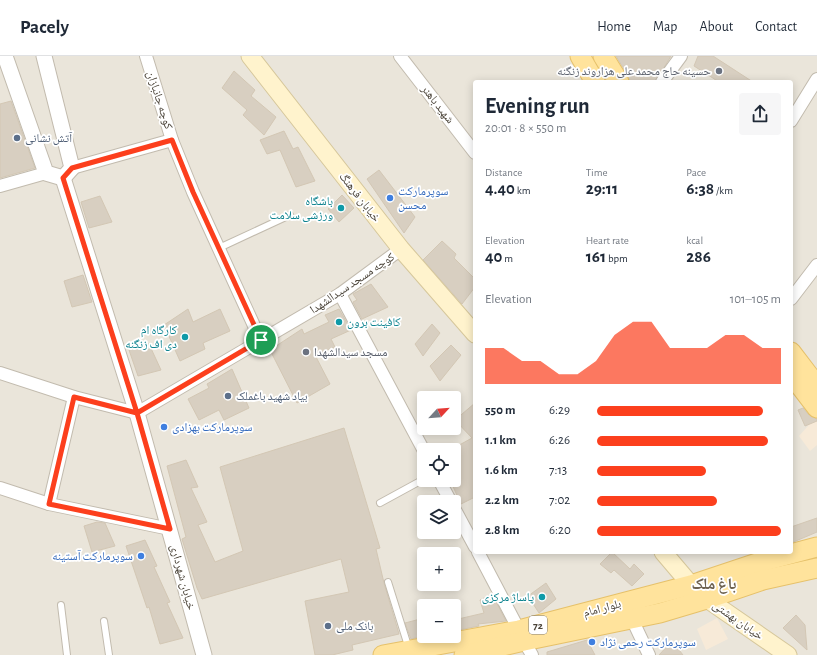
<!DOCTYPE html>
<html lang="en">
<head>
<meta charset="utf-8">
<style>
  body { margin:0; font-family:"Alegreya Sans","Noto Naskh Arabic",sans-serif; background:#f6f6f7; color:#1f2937; height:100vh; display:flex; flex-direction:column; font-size:15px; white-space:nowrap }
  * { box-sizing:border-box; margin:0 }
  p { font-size:13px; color:#747a83 }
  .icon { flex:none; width:22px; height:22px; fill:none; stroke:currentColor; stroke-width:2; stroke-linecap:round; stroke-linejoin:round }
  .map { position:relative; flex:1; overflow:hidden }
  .sheet { position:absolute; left:473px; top:24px; width:320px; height:474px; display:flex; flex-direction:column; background:#fff; border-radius:4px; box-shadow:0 2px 10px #0003 }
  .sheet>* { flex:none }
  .needle { width:26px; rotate:64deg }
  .fabs { position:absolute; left:417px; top:335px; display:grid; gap:8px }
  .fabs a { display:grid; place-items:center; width:44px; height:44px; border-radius:4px; background:#fff; box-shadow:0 2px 10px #0003; font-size:20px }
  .pin { position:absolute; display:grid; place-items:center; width:34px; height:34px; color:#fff; margin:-17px; border:2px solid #fff; border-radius:50%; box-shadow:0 1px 4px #0007 }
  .round { display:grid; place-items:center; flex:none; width:42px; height:42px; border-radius:4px; background:#f6f6f7 }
  .head { display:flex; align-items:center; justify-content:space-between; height:68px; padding:0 12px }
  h1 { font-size:22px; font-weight:600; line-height:30px }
  .figures { display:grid; grid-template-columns:repeat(3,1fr); gap:6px; height:68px; padding:4px 12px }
  .figures div { display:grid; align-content:center }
  .figures b { font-size:17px; font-weight:600 }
  .figures small { font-size:11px; font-weight:400 }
  .figures p { font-size:11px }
  .chart { height:112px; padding:8px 12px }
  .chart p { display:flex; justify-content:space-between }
  .chart svg { width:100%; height:72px; margin-top:4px; fill:#fc3f1d; opacity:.7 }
  ul { padding:0 12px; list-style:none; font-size:13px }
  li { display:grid; grid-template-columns:64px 48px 1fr; align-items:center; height:30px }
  li i { height:10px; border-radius:5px; background:#fc3f1d }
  header { display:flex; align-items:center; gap:24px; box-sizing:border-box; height:56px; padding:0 20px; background:#fff; border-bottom:1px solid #e0e1e3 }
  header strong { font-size:19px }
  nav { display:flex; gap:22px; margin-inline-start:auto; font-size:14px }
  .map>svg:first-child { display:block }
  .residential { fill:#eae5da; fill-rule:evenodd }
  .commercial { fill:#f7ead8 }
  .building { fill:#d8cfc1; stroke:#d3c7b4 }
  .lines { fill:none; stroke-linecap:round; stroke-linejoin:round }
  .service-casing { stroke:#c2bbae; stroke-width:8 }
  .minor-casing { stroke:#c2bbae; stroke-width:14 }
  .tertiary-casing { stroke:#c2bbae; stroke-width:17 }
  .secondary-casing { stroke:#d6c79b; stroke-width:19 }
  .primary-casing { stroke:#e6c16a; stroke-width:21 }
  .service { stroke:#fff; stroke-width:6 }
  .minor { stroke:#fff; stroke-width:12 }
  .tertiary { stroke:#fff; stroke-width:15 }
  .secondary { stroke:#fff3cd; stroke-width:17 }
  .primary { stroke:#ffe39c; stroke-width:19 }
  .route-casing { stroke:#fff; stroke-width:8 }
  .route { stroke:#fc3f1d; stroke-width:5 }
  .worship-dot { fill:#6b7280; stroke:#fff; stroke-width:1.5 }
  .service-dot { fill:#5c6f8a; stroke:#fff; stroke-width:1.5 }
  .shop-dot { fill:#3f7fe0; stroke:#fff; stroke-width:1.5 }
  .culture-dot { fill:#0f9aa8; stroke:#fff; stroke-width:1.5 }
  .labels { text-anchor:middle; stroke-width:3.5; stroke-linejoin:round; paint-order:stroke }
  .shield { fill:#fff; stroke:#817c74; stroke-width:1 }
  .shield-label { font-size:11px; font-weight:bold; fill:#4b4439 }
  .worship-label { font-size:12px; fill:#5b616d; stroke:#fff; text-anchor:end }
  .street-label { font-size:12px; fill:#4b4439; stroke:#fff }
  .service-label { font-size:12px; fill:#4e5e75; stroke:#fff; text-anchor:start }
  .shop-label { font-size:12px; fill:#366cbe; stroke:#fff; text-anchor:start }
  .culture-label { font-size:12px; fill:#0d838f; stroke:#fff; text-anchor:end }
  .district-label { font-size:16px; font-weight:bold; fill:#6e6250; stroke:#fff }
</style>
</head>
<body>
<header>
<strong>Pacely</strong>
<nav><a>Home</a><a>Map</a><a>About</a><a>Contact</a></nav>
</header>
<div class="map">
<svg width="817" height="599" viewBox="0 0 817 599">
  <rect width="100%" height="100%" fill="#f6f3ec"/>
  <!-- residential -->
  <path class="residential" d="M0,0h817v599h-817zM475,26h316v470h-316zM424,342h30v30h-30zM424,394h30v30h-30zM424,446h30v30h-30zM424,498h30v30h-30zM424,550h30v30h-30z"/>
  <!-- commercial -->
  <g class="commercial">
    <path d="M817,360v29l-7,6 -11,-15z"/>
    <path d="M717,562l11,21 -22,11 -9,-21z"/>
  </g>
  <!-- building -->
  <g class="building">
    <path d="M616,0h55l-16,26h-25l-2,-6z"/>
    <path d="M698,0h15l40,26h-34l-25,-16z"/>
    <path d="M234,15l21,19 -4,6 25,21 -12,18 -21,-20 4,-5 -25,-22z"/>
    <path d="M11,45l24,67 -35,10v-74z"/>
    <path d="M284,75l9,18 5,-2 17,34 -19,6 -16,-37 -13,4 -7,-14z"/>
    <path d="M379,114l36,47 -11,16 -37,-54z"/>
    <path d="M342,139l12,13 -15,14 -11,-13z"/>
    <path d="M100,140l12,26 -23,6 -8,-26z"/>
    <path d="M442,185l14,13 -2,4 21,21v8l-13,17 -39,-44z"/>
    <path d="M83,219l9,27 -20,5 -8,-26z"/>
    <path d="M371,228l17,23 -26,12 -9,-17 4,-2 -4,-6z"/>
    <path d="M188,253l5,13 27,-13 10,22 -27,12 2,6 -25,12 -16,-36z"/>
    <path d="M339,253l12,21 -20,9 4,8 -20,8 15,29 -33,19 -27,-53 32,-21 2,5 25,-12 -4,-7z"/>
    <path d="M432,268l8,9 -17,23 -8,-12z"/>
    <path d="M149,288l12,26 -23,6 -9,-26z"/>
    <path d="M451,289l10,10 -21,26 -10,-15z"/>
    <path d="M232,313l17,39 -25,12 -5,-10 -20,10 -11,-21 21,-11 -2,-4z"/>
    <path d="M475,347v94l-14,7 -11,-24h4v-32l18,-10 -17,-18z"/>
    <path d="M803,352l6,7 8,4v2l-12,5 -7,-16z"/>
    <path d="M344,372l36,120 -4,1 8,34 15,51 -47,11 1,5 -21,5h-17l-10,-54 44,-9 -8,-33 -139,40 -5,-11 -15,-49 4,-2 -19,-71 19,-6 12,27 -7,1 16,34 -9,3 17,37 28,-11 -23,-84z"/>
    <path d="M817,462v14l-26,11v-16z"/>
    <path d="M97,466l8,1 10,23 -23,6 -8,-26z"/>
    <path d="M145,484l12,26 -3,1 16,35 -3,1 16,35 -23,6 -11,-37 -2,1 -21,-62z"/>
    <path d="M612,496l18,17 4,-5 10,10 -12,12 -18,-16 -3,3 -11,-9z"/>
    <path d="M546,527l10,16 -17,14 -11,-17z"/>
    <path d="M492,538l14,27 -28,3 1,2 -25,5v-11l30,-7 -4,-13z"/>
    <path d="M796,559l9,10 2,25 -24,-22z"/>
    <path d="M424,562v18l-13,3 -6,-16z"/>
    <path d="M587,584l8,15h-48v-3z"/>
    <path d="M672,585l11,14h-24z"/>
  </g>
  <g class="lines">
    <defs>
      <g id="service">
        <path d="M219,192l71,-33"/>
        <path d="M380,447l44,-24"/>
        <path d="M388,526l21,67"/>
        <path d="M61,549l6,50"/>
        <path d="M104,565l5,34"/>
      </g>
      <g id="minor">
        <path d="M146,0l26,84 21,52 68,149"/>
        <path d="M400,0l75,97"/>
        <path d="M662,26l19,-26"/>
        <path d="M791,65l26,-42"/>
        <path d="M72,112l100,-28"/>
        <path d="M0,130l46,-13"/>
        <path d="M340,238l84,157"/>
        <path d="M791,243l26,-34"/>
        <path d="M0,317l74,24 63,16 203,-119 61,-45"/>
        <path d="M439,424l12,22"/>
        <path d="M0,432l49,16 121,25"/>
        <path d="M49,448l25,-107"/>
        <path d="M454,452l21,39"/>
        <path d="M478,496l41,78"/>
        <path d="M632,563l17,36"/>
        <path d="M524,585l8,14"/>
      </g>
      <g id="tertiary">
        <path d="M5,0l41,117 17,5"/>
        <path d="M44,0l28,112 -9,10"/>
        <path d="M63,122l74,235 67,242"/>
      </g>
      <g id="secondary">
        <path d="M250,0l151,193 74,85"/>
        <path d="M663,496l28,33 16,14 81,56"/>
      </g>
      <g id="primary">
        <path d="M580,0l15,26"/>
        <path d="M603,0l16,26"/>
        <path d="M791,296l26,34"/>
        <path d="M791,318l26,34"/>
        <path d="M383,599l136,-25 172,-45 66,-22 60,-16"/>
        <path d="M464,599l60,-14 136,-28 47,-14 56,-19 54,-12"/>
      </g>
    </defs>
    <!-- service casing -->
    <use href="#service" class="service-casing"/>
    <!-- minor casing -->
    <use href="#minor" class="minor-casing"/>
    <!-- tertiary casing -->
    <use href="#tertiary" class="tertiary-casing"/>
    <!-- secondary casing -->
    <use href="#secondary" class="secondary-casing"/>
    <!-- primary casing -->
    <use href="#primary" class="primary-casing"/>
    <!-- service -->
    <use href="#service" class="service"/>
    <!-- minor -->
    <use href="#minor" class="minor"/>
    <!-- tertiary -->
    <use href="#tertiary" class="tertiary"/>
    <!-- secondary -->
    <use href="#secondary" class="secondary"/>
    <!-- primary -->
    <use href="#primary" class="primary"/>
  </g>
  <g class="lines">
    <defs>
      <path id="route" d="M261,284l-124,73 33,116 -121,-25 25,-107 63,16 -74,-235 9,-10 100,-28 21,52 68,148"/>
    </defs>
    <!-- route casing -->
    <use href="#route" class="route-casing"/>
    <!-- route -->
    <use href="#route" class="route"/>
  </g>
  <!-- markers -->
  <g class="worship-dot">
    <circle cx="719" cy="15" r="4"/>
    <circle cx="306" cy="296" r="4"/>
  </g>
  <g class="service-dot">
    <circle cx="17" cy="82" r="4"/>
    <circle cx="228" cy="340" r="4"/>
    <circle cx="328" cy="570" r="4"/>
  </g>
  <g class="shop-dot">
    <circle cx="390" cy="142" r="4"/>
    <circle cx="164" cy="371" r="4"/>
    <circle cx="141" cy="500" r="4"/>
    <circle cx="592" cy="586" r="4"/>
  </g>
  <g class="culture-dot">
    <circle cx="341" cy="152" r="4"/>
    <circle cx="339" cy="266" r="4"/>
    <circle cx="185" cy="281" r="4"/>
    <circle cx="542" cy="541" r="4"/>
  </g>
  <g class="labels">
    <!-- shield labels -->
    <rect class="shield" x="529" y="560" width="18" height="18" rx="3"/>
    <g class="shield-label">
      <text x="538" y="573">72</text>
    </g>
    <!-- worship labels -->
    <g class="worship-label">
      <text x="711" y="19">حسینه حاج محمد علی هزاروند زنگنه</text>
      <text x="314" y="300" text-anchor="start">مسجد سیدالشهدا</text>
    </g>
    <!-- street labels -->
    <g class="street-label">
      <text transform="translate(160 44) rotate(72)" y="4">کوچه جانبازان</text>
      <text transform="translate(438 48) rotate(52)" y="4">شهید باهنر</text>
      <text transform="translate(360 141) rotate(52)" y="4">خیابان فرهنگ</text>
      <text transform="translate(352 227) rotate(-34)" y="4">کوچه مسجد سیدالشهدا</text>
      <text transform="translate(183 521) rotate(75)" y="4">خیابان شهرداری</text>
      <text transform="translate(602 552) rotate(-15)" y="4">بلوار امام</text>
      <text transform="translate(738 564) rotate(35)" y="4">خیابان بهشتی</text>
    </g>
    <!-- service labels -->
    <g class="service-label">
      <text x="25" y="86">آتش نشانی</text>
      <text x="236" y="344">بیاد شهید باغملک</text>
      <text x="336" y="574">بانک ملی</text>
    </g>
    <!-- shop labels -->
    <g class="shop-label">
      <text x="398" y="139">سوپرمارکت<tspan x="398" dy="14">محسن</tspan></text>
      <text x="172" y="375">سوپرمارکت بهزادی</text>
      <text x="133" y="504" text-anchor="end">سوپرمارکت آستینه</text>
      <text x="600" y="590">سوپرمارکت رحمی نژاد</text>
    </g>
    <!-- culture labels -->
    <g class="culture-label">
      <text x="333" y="149">باشگاه<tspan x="333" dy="14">ورزشی سلامت</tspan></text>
      <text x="347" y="270" text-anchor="start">کافینت برون</text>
      <text x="177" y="278">کارگاه ام<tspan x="177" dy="14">دی اف زنگنه</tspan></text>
      <text x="534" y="545">پاساژ مرکزی</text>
    </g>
    <!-- district labels -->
    <g class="district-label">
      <text x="714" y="533">باغ ملک</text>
    </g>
  </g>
</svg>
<div class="fabs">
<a><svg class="needle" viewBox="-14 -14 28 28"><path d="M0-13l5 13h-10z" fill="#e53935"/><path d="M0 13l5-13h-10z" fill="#747a83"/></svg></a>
<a><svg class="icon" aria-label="locate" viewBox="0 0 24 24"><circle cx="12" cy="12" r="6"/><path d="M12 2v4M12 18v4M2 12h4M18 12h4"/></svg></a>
<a><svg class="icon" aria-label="layers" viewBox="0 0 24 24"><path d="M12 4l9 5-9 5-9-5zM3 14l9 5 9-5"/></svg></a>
<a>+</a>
<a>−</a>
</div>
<div class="pin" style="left:261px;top:284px;background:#1e9e55"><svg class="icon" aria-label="arrive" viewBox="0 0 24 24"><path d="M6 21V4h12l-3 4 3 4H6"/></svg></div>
<section class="sheet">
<div class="head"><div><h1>Evening run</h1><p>20:01 · 8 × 550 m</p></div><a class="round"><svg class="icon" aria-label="share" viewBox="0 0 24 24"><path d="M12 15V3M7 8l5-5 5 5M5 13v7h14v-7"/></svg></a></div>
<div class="figures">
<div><p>Distance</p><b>4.40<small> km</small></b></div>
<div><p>Time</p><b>29:11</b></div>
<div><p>Pace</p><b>6:38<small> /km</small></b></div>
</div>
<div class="figures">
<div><p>Elevation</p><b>40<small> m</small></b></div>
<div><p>Heart rate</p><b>161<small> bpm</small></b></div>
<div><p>kcal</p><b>286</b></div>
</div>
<div class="chart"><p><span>Elevation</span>101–105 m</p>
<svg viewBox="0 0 160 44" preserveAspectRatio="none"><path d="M0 44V22L10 22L20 30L30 30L40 38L50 38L60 30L70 14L80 6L90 6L100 22L110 22L120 22L130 14L140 14L150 22L160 22V44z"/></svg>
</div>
<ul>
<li><b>550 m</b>6:29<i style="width:90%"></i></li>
<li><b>1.1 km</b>6:26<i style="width:93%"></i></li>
<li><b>1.6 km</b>7:13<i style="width:59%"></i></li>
<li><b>2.2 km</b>7:02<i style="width:65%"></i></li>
<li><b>2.8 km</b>6:20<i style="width:100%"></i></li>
</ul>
</section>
</div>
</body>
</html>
